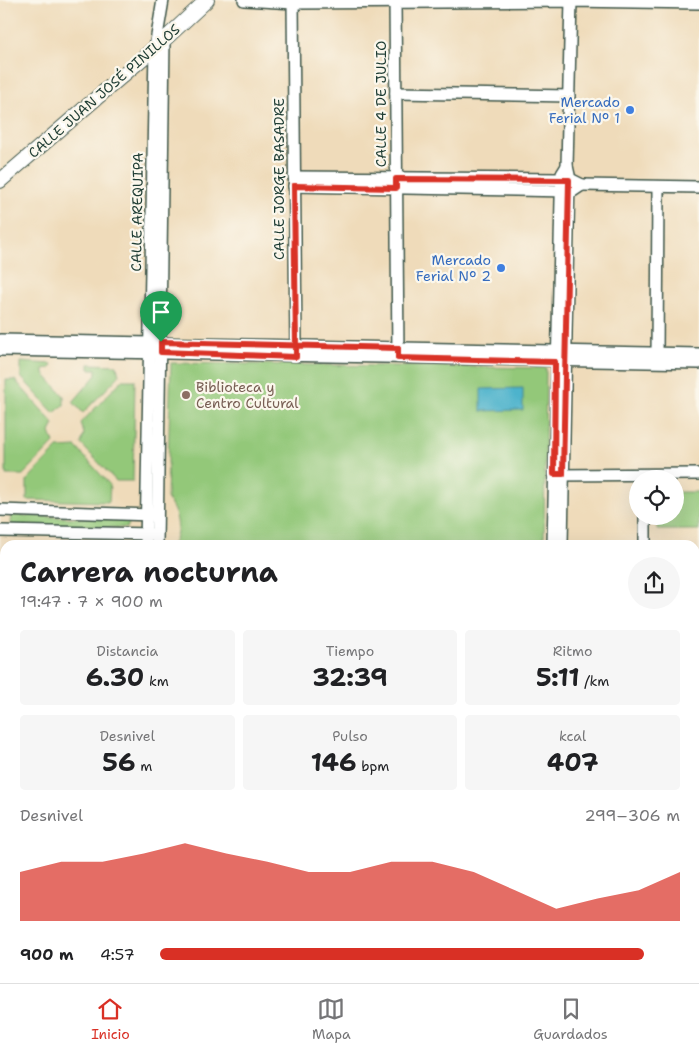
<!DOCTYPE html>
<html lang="es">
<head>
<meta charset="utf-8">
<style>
  body { margin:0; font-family:"Shantell Sans",sans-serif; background:#f6f6f6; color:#202124; height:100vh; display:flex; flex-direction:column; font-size:19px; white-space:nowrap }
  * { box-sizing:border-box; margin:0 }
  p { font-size:16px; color:#757577 }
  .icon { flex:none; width:28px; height:28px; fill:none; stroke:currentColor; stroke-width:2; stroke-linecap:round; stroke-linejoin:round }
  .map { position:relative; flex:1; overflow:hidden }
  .side { position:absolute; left:0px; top:540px; width:700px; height:444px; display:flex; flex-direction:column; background:#fff; border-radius:15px 15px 0 0; box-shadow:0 5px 20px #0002 }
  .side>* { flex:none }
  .buttons { position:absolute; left:629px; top:470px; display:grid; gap:10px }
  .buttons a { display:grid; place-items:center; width:55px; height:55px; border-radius:50%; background:#fff; box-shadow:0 5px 20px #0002; font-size:25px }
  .pin { position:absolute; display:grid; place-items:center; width:42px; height:42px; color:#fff; margin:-51px -21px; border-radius:50% 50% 50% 0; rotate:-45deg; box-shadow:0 0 5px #0007 }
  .pin .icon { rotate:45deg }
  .round { display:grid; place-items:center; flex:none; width:52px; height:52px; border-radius:26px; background:#f6f6f6 }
  .summary { display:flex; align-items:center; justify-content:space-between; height:85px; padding:0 20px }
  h1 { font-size:28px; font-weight:700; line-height:38px }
  .figures { display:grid; grid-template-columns:repeat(3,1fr); gap:8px; height:85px; padding:5px 20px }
  .figures div { display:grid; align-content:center; border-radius:5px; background:#f6f6f6; text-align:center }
  .figures b { font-size:25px; font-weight:700 }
  .figures small { font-size:14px; font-weight:400 }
  .figures p { font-size:14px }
  .chart { height:140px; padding:10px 20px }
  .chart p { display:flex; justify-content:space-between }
  .chart svg { width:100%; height:90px; margin-top:5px; fill:#d93025; opacity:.7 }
  ul { padding:0 20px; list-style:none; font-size:16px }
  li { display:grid; grid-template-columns:80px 60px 1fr; align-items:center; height:38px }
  li i { height:12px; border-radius:6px; background:#d93025 }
  .tabs { display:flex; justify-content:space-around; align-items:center; height:70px; border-top:1px solid #e0e0e0; background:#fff; font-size:14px; color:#757577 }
  .tabs a { display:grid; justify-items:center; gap:2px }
  .tabs .selected { color:#d93025 }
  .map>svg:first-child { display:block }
  .green { fill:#93c879; stroke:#598256 }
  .water { fill:#4db3cc; stroke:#367880 }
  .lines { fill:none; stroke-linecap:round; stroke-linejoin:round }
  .minor-casing { stroke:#3e5548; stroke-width:14 }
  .tertiary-casing { stroke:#3e5548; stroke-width:16 }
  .minor { stroke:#fff; stroke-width:11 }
  .tertiary { stroke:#fff; stroke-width:14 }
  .route-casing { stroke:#fff; stroke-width:10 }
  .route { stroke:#d93025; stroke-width:6 }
  .shop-dot { fill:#3f7fe0; stroke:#fbf7ec; stroke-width:2 }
  .education-dot { fill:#8d6e63; stroke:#fbf7ec; stroke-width:2 }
  .labels { text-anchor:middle; stroke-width:4.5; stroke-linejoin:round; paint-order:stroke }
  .street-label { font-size:14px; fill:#1f3d34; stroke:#fbf7ec }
  .shop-label { font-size:14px; fill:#366cbe; stroke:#fbf7ec; text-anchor:end }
  .education-label { font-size:14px; fill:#785e54; stroke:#fbf7ec; text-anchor:start }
</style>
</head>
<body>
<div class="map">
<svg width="699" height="983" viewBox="0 0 699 983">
  <rect width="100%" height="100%" fill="#fbf7ec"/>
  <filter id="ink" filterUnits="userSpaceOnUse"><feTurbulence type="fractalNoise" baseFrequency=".02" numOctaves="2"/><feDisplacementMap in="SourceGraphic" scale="10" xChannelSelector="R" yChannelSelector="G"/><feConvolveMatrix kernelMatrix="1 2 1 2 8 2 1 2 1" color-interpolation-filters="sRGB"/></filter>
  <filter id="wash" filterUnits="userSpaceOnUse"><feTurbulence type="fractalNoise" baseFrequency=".0096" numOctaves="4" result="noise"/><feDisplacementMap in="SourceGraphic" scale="20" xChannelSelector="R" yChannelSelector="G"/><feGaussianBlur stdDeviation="1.12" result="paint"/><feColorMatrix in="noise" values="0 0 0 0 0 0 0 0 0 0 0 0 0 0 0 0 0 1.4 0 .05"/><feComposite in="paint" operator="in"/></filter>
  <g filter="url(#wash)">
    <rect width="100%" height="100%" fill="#efdbba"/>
    <!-- green -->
    <g class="green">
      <path d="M21,362l31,2 -1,4 -7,1v5l20,22v9l-10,8 -33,-36z"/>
      <path d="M171,363l375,5 -2,177h-372c10,-18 5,-31 -5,-47z"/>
      <path d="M89,364l28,1 2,11 -36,37 -10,-11 23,-27v-6h-7z"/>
      <path d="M6,380h9l39,44 -4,8 4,11 -31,32h-17z"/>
      <path d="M122,380h13l-2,101h-17l-35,-37 3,-10 -3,-11z"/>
      <path d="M76,447l34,38 -1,17 -82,-2v-20l31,-32z"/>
      <path d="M675,492h24v38h-42v-14h18z"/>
      <path d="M11,515l116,5 3,1 -3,7 -113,-3 -4,-2z"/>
    </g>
    <!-- water -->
    <path class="water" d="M523,388v22l-42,1v-22z"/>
  </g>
  <g filter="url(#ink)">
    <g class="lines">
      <defs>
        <g id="minor">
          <path d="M244,0l49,3 278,-2 128,2"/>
          <path d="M293,0l3,355"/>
          <path d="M395,0l3,356"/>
          <path d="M396,93l173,3"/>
          <path d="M567,166l4,-166"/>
          <path d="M582,185l117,2"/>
          <path d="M294,186l275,5h4l9,-6 -10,-5 -10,-1 -268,-2"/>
          <path d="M0,340l699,14"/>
          <path d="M0,350l699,13"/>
          <path d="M657,360l1,-173"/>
          <path d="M555,475l144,-1"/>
          <path d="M0,510l152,5"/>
          <path d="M0,531l153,3"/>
          <path d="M146,545l9,-497 8,-48"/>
          <path d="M157,545l7,-505"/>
          <path d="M553,545l8,-345 1,-26 5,-8 2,9 -7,370"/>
          <path d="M645,545v-29"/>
          <path d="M0,701h5"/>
          <path d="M695,715l4,-2"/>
          <path d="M695,749l4,1"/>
          <path d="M695,930l4,1"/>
          <path d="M147,979v4"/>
          <path d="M219,979v4"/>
          <path d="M315,979v4"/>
          <path d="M392,979v4"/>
          <path d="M499,979v4"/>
          <path d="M582,979l1,4"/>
          <path d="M652,980l16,3"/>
          <path d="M134,983v-4"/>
        </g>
        <g id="tertiary">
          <path d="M0,181l164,-141 43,-40"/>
          <path d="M695,605l4,-2"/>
          <path d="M695,619l4,-2"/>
          <path d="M70,983l6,-4"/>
        </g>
      </defs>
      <!-- minor casing -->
      <use href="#minor" class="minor-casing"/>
      <!-- tertiary casing -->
      <use href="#tertiary" class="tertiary-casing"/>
      <!-- minor -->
      <use href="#minor" class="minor"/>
      <!-- tertiary -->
      <use href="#tertiary" class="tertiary"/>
    </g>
  </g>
  <g class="lines" filter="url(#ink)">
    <defs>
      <path id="route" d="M161,342l237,6v10l157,4 -1,112h9l6,-294 -173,-1v9l-102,-2 2,161v10l-135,-5v-10"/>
    </defs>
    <!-- route casing -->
    <use href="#route" class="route-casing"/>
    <!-- route -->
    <use href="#route" class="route"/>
  </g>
  <!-- markers -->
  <g class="shop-dot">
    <circle cx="630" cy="110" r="5"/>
    <circle cx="501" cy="268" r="5"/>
  </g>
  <circle class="education-dot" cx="186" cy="395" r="5"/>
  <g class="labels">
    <!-- street labels -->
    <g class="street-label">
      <text transform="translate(104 91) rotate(-41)" y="5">CALLE JUAN JOSÉ PINILLOS</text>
      <text transform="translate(381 104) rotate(-90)" y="5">CALLE 4 DE JULIO</text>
      <text transform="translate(279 179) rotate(-90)" y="5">CALLE JORGE BASADRE</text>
      <text transform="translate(137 212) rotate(-89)" y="5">CALLE AREQUIPA</text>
    </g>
    <!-- shop labels -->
    <g class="shop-label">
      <text x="620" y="107">Mercado<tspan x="620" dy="16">Ferial Nº 1</tspan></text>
      <text x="491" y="265">Mercado<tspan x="491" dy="16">Ferial Nº 2</tspan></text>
    </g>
    <!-- education labels -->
    <g class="education-label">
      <text x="196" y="392">Biblioteca y<tspan x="196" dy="16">Centro Cultural</tspan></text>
    </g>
  </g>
</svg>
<div class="buttons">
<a><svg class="icon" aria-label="locate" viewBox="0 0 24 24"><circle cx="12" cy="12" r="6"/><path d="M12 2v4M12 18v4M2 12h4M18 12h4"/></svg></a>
</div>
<div class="pin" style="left:161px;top:342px;background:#1e9e55"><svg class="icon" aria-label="arrive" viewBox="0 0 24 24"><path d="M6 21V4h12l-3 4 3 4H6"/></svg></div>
<section class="side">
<div class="summary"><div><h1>Carrera nocturna</h1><p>19:47 · 7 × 900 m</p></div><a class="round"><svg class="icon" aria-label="share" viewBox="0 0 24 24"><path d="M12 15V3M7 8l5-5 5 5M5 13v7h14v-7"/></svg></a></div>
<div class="figures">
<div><p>Distancia</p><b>6.30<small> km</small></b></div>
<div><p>Tiempo</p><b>32:39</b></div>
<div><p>Ritmo</p><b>5:11<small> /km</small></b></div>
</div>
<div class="figures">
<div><p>Desnivel</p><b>56<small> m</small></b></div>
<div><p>Pulso</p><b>146<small> bpm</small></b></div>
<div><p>kcal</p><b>407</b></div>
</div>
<div class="chart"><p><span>Desnivel</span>299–306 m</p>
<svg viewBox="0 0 160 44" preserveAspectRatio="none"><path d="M0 44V20L10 15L20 15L30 11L40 6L50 11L60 15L70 20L80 20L90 15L100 15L110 20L120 29L130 38L140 33L150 29L160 20V44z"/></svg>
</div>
<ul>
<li><b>900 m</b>4:57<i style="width:93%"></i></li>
</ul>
</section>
</div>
<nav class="tabs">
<a class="selected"><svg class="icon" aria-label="home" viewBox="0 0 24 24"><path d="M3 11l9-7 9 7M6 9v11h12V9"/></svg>Inicio</a>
<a><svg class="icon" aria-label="map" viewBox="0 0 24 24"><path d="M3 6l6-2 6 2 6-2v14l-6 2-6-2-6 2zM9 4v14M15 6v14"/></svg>Mapa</a>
<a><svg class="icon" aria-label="saved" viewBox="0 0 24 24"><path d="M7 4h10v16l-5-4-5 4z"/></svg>Guardados</a>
</nav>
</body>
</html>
